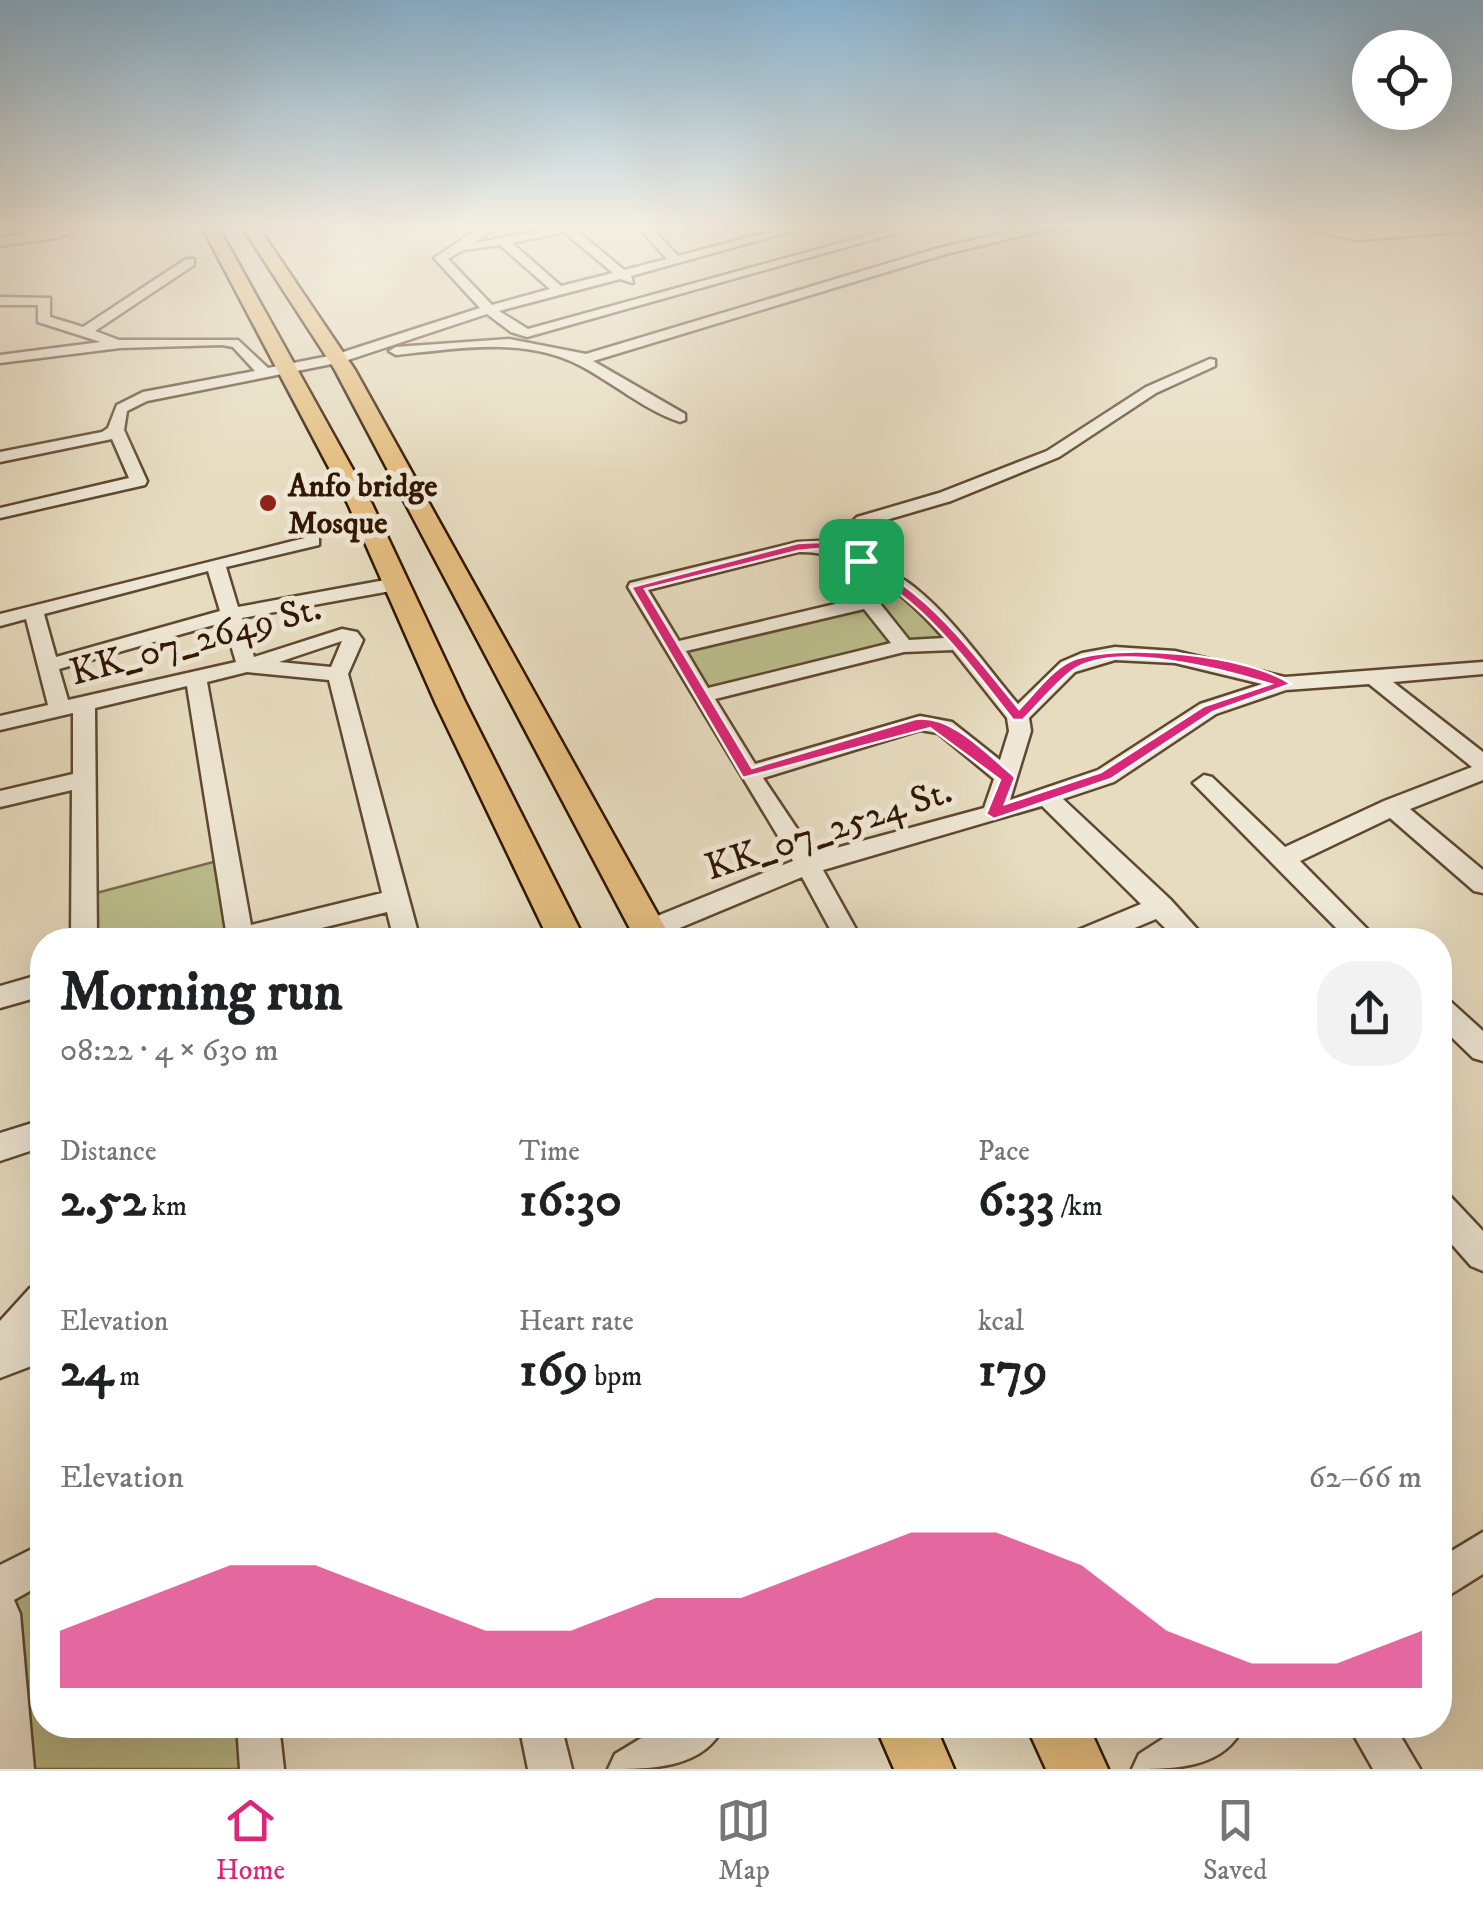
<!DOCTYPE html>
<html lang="en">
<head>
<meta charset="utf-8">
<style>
  body { margin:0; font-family:"IM FELL DW Pica",serif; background:#f2f2f2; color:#202124; height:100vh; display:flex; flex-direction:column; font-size:38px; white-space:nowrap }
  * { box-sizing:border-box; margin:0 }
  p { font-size:32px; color:#757577 }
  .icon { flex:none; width:55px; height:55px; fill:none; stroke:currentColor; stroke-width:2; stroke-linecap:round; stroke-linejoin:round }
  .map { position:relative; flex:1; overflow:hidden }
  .sheet { position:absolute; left:30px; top:928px; width:1422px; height:810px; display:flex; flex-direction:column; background:#fff; border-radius:40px; box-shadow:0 10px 40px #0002 }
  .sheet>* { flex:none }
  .fabs { position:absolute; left:1352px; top:30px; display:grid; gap:20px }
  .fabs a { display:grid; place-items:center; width:100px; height:100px; border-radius:50%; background:#fff; box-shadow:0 10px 40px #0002; font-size:50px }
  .pin { position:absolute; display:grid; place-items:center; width:85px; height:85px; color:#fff; margin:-42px; border-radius:20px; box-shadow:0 5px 15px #0006 }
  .round { display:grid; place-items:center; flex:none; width:105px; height:105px; border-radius:40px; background:#f2f2f2 }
  .overview { display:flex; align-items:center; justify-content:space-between; height:170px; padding:0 30px }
  h1 { font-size:55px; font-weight:800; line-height:75px }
  .figures { display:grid; grid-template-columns:repeat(3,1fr); gap:15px; height:170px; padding:10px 30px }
  .figures div { display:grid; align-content:center }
  .figures b { font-size:50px; font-weight:800 }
  .figures small { font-size:28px; font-weight:400 }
  .figures p { font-size:28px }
  .chart { height:280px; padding:20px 30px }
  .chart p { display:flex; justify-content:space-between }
  .chart svg { width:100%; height:180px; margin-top:10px; fill:#db2777; opacity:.7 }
  .tab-bar { display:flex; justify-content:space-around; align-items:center; height:140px; border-top:2px solid #e0e0e0; background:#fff; font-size:28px; color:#757577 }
  .tab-bar a { display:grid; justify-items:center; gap:5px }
  .tab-bar .active { color:#db2777 }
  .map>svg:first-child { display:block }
  .green { fill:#bcbe8d; stroke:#776a46; stroke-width:2.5 }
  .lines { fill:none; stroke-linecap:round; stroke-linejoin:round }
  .minor-casing { stroke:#5f4830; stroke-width:5 }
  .highway-casing { stroke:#321600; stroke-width:5 }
  .minor { fill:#efe8d6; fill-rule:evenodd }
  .highway { fill:#e4be80; fill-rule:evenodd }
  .route { fill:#db2777; stroke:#fff; stroke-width:2.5; fill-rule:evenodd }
  .poi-dot { fill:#8f2418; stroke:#efe8d6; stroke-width:4 }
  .labels { text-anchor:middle; stroke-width:10; stroke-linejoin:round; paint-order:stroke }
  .far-poi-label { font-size:32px; font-weight:bold; fill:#321600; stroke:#efe8d6; text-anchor:start }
  .street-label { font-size:38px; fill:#321600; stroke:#efe8d6 }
</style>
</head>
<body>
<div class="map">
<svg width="1483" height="1769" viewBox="0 0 1483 1769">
  <rect width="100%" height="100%" fill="#e7dcc0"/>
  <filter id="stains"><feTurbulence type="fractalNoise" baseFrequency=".002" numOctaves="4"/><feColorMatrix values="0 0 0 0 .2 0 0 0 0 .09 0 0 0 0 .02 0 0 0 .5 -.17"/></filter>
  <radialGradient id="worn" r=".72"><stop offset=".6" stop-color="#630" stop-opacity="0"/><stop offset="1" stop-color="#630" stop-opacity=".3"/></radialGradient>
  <!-- green -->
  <g class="green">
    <path d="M912,590l40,45 -251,61 -28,-50z"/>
    <path d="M228,858l2,82h-145v-44z"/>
    <path d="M42,1563v162h216l4,44h-250l-12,-183z"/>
  </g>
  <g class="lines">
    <defs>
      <g id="minor">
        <path d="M69,225h15l-23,12 -61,9v-8z"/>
        <path d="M484,225h13l-22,18 90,-18h20l-10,4 49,41 43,-11 -30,-34h12l29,31 118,-31h18l-183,51 2,7 -13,-4 -121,32 29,18 378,-104h18l-397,112 -16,-5 -24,-18 -145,48 -195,39 -20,10 -3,19 23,51 -2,4 -145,33v-10l129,-30 -17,-39 -112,23v-10l102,-20 6,-4 9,-23 26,-13 112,-21 -22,-24 -11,-2 -102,3 -120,15v-8l101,-13 -63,-20v-17h-38v-8l50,1v19l33,10 103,-68h8v6l-99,66 24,9h119l30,28 66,-13 146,-47 -46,-50zM564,232l49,41 -52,13 -49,-43zM500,245l50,44 -58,16 -44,-46 15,-9z"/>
        <path d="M1037,225h54l-45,5 -100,24 -353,107 92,53v6l-5,2c-36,-12 -68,-40 -101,-57 -57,-29 -123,-16 -183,-10l-7,-4 7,-4 113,-8 77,15 353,-106z"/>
        <path d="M1290,225l67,7 126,-7v5l-126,10z"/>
        <path d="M1210,359l5,1v6l-59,27 -97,64 -108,44 -82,24 -13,11c9,28 37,34 58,51 41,33 70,77 104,117l43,-42 21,-9 33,-6 60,4 110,26 198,-15v12l-90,8 90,70v28l-73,29 73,61v23l-9,-2 -84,-73 -90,43 78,79h-30l-155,-157 11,-8 8,2 73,70 99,-46 88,-34 -103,-83 -83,6 -70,24 -102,68 -51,17 107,100 37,41h-30l-21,-21 -50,21h-39l4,-7 70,-29 -99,-98 -219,64 39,70h-26l-34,-63 -144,60h-18l-4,-7 4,-7 153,-62 -165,-274 2,-4 168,-41 21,-1 24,7 -5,-13 19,-18 82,-24 108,-42 99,-64zM798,552c58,-2 110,45 146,86l-35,2 -31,-39 -13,-4 -186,44 -31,-51zM864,609l27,34 -183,45 -22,-37zM953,650l54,68 2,13 -9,29 -48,-38 -32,-6 -165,48 -40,-65 189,-47zM1115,660l60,3 87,21 -62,20 -102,66 -88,30 21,-69 -2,-13 46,-46zM920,730l18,3 56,46 -10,29 -170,46 -51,-76z"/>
        <path d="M313,536l6,1v8l-93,22 12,40 158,-29 9,6 -9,6 -154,28 12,39 88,-28 15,3 6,8 -15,34 72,266h-26l-7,-28 -115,28h-55l9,-9 -39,-245 -92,22 2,232h-26l1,-150 -72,17v-16l73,-17v-61l-73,17v-14l48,-11 -22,-86 -26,7v-12zM208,571l12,40 -164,46 -12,-43zM224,622l12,40 -168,38 -9,-31zM342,641l-11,26 -52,-5zM247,672l82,8 53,213 -131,32 -44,-243z"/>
        <path d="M42,974v22l-42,12v-22z"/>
        <path d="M1440,998l10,3 33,30v30l-10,-3 -33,-32z"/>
        <path d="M42,1120v27l-42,14v-28z"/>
        <path d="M1440,1193l11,4 32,34v40l-12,-5 -31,-35z"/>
        <path d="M42,1283v42l-3,4 3,-1v34l-42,16v-57l30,-33z"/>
        <path d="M1483,1532v42l-43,27v-43z"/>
        <path d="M42,1544v40l-28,16 6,14 14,155h-34v-204z"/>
        <path d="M237,1725h42l5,44h-44z"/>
        <path d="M519,1725h42l11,44h-44z"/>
        <path d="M663,1725h61c-19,44 -74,44 -116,44l7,-15z"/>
        <path d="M1184,1725h60c-19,44 -70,44 -112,44l7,-15z"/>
        <path d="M1348,1725h46l26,44h-47z"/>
      </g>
      <g id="highway">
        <path d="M201,225h16l155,279 94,200 119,236h-36l-113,-236 -88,-200z"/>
        <path d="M241,225h16l98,145 317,570h-36l-301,-570z"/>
        <path d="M875,1725h60l19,44h-60z"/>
        <path d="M1026,1725h62l20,44h-62z"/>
      </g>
    </defs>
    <!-- minor casing -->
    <use href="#minor" class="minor-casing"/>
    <!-- highway casing -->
    <use href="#highway" class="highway-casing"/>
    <!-- minor -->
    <use href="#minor" class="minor"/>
    <!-- highway -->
    <use href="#highway" class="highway"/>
  </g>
  <!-- sky -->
  <linearGradient id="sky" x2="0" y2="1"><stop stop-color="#89b6d6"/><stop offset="0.48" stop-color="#f4efe3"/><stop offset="1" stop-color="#f4efe3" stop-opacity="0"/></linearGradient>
  <rect width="1483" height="472" fill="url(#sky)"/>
  <!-- route -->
  <path class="route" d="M819,542c93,28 141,94 200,167 15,-15 32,-39 51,-48 47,-20 180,-6 221,23l-78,28 -102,67 -117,40 -8,-5 14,-34 -70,-52 -187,50 -112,-191 167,-44zM818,549c94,35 135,95 195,171h10c16,-16 31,-35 49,-49 41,-31 153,-1 198,13l-66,22 -103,66 -96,32 10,-26 -2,-3c-27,-22 -61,-61 -98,-56l-163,49 -107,-179 153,-38z"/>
  <!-- markers -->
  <circle class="poi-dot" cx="268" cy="503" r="10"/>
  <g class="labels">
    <!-- far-poi labels -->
    <g class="far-poi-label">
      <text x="288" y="496">Anfo bridge<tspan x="288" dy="37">Mosque</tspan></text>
    </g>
    <!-- street labels -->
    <g class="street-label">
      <text transform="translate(195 639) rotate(-15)" y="13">KK_07_2649 St.</text>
      <text transform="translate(828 828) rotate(-18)" y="13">KK_07_2524 St.</text>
    </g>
  </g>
  <rect width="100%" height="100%" filter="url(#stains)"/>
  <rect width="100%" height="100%" fill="url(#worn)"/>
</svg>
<div class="fabs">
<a><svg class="icon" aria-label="locate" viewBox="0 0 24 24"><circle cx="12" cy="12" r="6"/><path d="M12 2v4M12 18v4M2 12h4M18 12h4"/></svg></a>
</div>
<div class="pin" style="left:861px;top:561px;background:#1e9e55"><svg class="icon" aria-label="arrive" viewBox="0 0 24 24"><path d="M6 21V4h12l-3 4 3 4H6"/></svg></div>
<section class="sheet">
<div class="overview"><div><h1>Morning run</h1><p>08:22 · 4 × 630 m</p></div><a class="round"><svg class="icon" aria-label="share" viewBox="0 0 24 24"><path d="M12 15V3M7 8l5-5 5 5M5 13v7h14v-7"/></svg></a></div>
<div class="figures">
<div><p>Distance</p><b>2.52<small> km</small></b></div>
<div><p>Time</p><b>16:30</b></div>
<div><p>Pace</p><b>6:33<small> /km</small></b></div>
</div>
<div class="figures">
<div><p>Elevation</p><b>24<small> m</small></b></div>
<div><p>Heart rate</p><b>169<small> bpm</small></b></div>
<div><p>kcal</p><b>179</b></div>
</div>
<div class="chart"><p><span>Elevation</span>62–66 m</p>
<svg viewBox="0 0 160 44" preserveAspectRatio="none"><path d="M0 44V30L10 22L20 14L30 14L40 22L50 30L60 30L70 22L80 22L90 14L100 6L110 6L120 14L130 30L140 38L150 38L160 30V44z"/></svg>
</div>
</section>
</div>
<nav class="tab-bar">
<a class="active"><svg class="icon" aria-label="home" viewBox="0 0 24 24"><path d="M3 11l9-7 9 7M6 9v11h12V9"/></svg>Home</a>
<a><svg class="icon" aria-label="map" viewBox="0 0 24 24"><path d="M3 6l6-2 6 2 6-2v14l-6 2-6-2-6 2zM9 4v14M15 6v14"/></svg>Map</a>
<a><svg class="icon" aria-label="saved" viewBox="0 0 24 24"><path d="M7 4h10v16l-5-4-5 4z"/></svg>Saved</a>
</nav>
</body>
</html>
